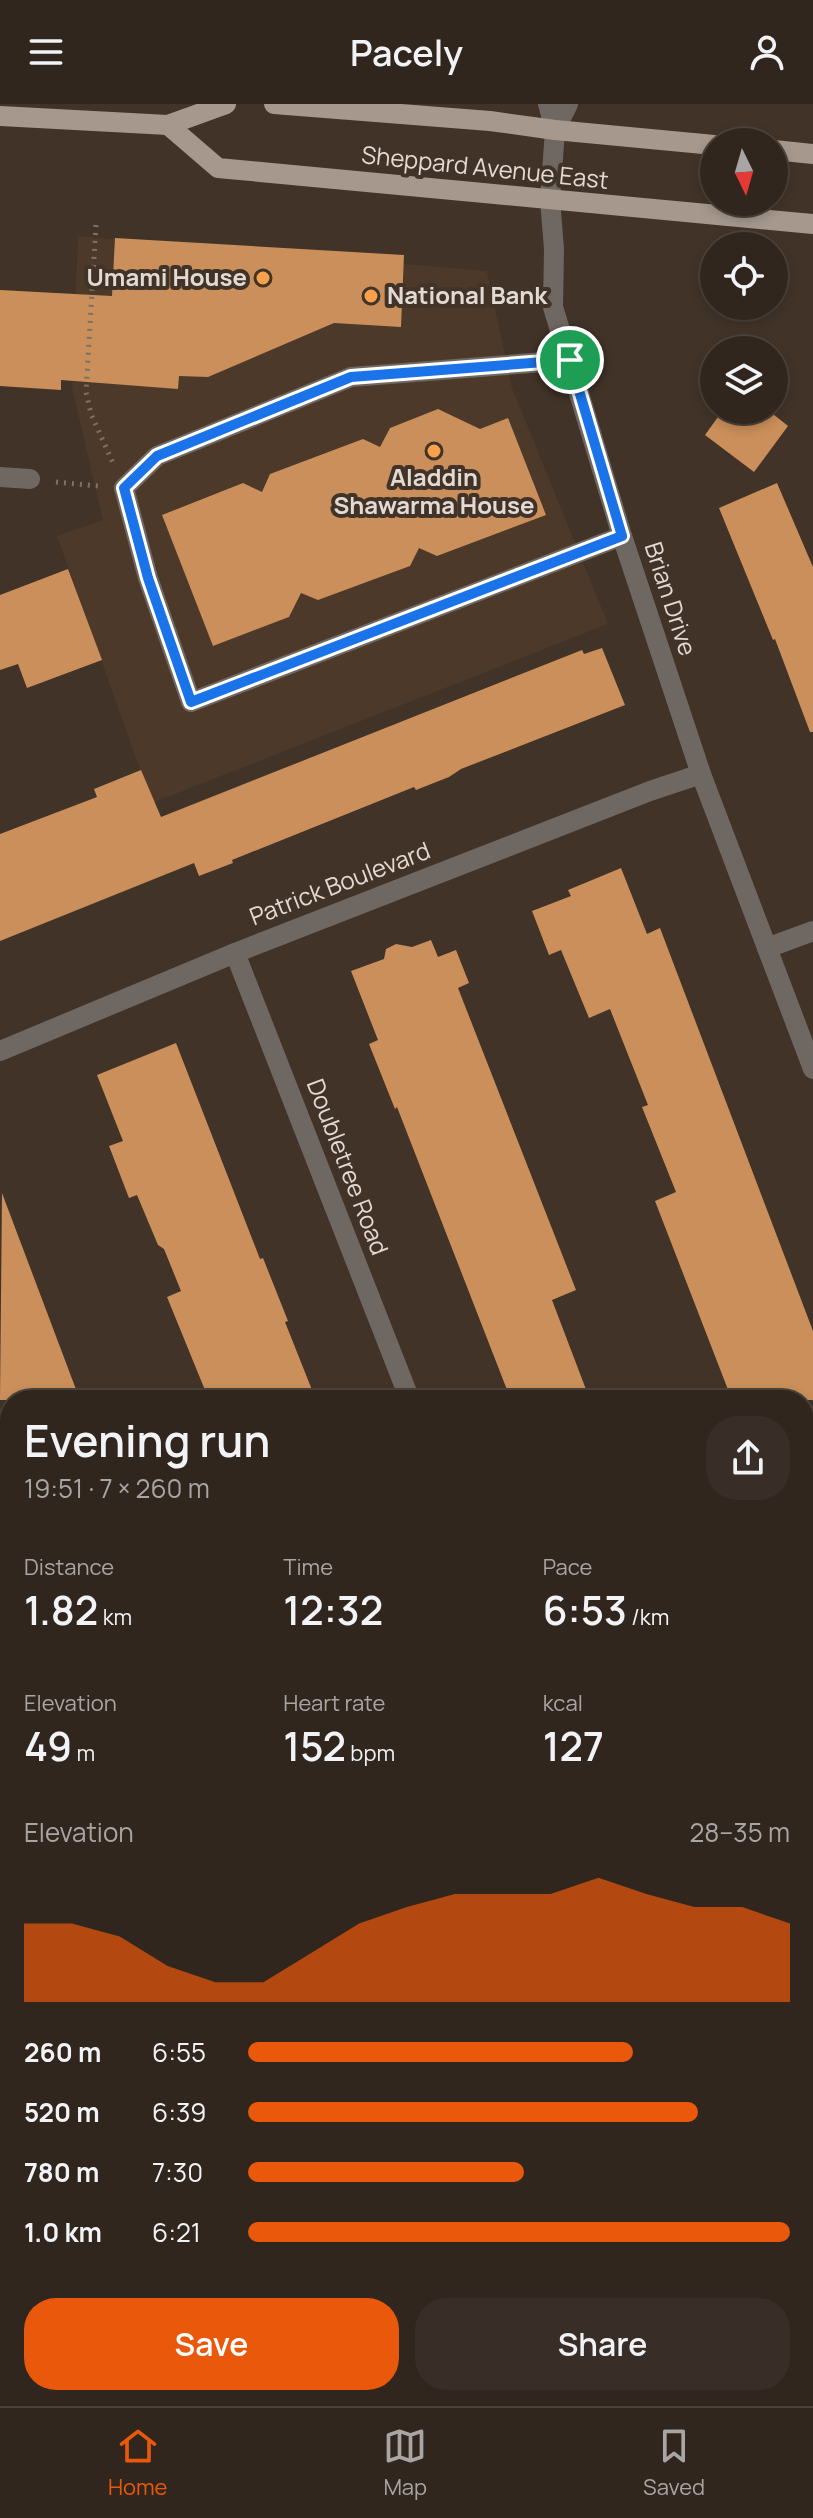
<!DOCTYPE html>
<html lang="en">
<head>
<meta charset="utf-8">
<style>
  body { margin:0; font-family:Manrope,sans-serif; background:#392e27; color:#f1f3f6; height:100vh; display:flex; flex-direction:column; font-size:30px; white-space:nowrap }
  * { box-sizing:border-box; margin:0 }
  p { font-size:26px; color:#a8a5a4 }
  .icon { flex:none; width:44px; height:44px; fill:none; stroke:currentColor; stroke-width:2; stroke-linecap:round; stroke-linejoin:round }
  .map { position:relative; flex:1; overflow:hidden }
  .details { position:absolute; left:0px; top:1286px; width:814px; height:1016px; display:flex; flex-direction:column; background:#31261e; border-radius:32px 32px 0 0; box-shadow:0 4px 12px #0003,0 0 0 2px #4c433c }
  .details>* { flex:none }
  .needle { width:52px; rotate:175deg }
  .controls { position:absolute; left:700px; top:24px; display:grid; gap:16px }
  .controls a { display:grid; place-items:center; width:88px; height:88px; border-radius:50%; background:#31261e; box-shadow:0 4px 12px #0003,0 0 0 2px #4c433c; font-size:40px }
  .pin { position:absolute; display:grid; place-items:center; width:68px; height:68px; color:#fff; margin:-34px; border:4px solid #fff; border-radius:50%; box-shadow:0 2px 8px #0007 }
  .round { display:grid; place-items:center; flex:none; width:84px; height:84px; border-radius:32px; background:#392e27 }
  .summary { display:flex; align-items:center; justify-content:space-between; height:136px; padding:0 24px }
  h1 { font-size:44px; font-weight:600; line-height:60px }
  .stats { display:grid; grid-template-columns:repeat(3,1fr); gap:12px; height:136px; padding:8px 24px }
  .stats div { display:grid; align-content:center }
  .stats b { font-size:40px; font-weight:600 }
  .stats small { font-size:22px; font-weight:400 }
  .stats p { font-size:22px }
  .chart { height:224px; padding:16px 24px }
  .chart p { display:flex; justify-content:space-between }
  .chart svg { width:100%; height:144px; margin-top:8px; fill:#ea580c; opacity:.7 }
  .action { display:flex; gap:16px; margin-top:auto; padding:16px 24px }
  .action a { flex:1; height:92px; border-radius:32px; background:#ea580c; color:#fff; font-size:32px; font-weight:600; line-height:92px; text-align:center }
  .action a+a { background:#392e27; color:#f1f3f6 }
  ul { padding:0 24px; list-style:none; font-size:26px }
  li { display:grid; grid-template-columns:128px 96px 1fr; align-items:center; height:60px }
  li i { height:20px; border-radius:10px; background:#ea580c }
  header { display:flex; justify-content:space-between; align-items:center; height:104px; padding:0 24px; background:#31261e; font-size:36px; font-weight:600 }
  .dock { display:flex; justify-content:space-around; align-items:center; height:112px; border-top:2px solid #4c433c; background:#31261e; font-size:22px; color:#a8a5a4 }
  .dock a { display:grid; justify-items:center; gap:4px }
  .dock .selected { color:#ea580c }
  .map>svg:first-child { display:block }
  .built { fill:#4c3929 }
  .building { fill:#ca8f5a }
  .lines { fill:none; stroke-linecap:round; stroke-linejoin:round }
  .path { stroke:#7d7167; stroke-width:5; stroke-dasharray:2 6; stroke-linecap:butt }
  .minor { stroke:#6f6862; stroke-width:20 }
  .major { stroke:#a6988d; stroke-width:20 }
  .route-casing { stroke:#fff; stroke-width:16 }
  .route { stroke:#1a73e8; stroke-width:10 }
  .poi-dot { fill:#f8a04b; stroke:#413328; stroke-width:3 }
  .labels { text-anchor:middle; stroke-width:8; stroke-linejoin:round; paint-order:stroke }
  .street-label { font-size:24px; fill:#e3dad3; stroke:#413328 }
  .poi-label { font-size:24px; font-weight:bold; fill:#e3dad3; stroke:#413328; text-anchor:end }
</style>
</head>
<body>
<header><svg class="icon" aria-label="menu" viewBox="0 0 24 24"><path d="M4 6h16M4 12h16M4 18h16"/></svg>Pacely<svg class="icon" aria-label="person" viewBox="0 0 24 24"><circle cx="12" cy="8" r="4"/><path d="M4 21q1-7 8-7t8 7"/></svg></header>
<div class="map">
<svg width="813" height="2302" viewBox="0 0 813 2302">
  <rect width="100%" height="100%" fill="#413328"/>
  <!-- built -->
  <path class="built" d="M78,132l409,35 25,117 96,236 -456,179 -95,-267 46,-16 -31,-132z"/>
  <!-- building -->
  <g class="building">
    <path d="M115,134l289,17 -3,72 -67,-4 -126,54 -29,-1 -1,13 -117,-9v10l-61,-4v-96l112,6z"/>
    <path d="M438,305l42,20 28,-11 38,97 -109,41 -18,-8 -9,18 -92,34 -17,-7 -12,24 -76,29 -51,-131 81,-32 19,9 8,-18 93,-35 17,8 10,-19z"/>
    <path d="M723,306h45l20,16 -34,46 -49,-37z"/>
    <path d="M777,379l36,84v165h-3l-35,-93 -2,1 -54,-132z"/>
    <path d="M68,465l34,91 -75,28 -9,-24 -18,6v-75z"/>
    <path d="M602,544l23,57 -164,64 -12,8 -33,13 -2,-3 -182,73 1,3 -34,13 -5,-13 -194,78v-107l97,-37 -3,-8 47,-19 20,47 421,-167 2,4z"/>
    <path d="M621,764l26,66 13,-6 153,403v69h-81l-77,-199 21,-9 -34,-85 6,-2 -38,-96 -21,9 -28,-68 -12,5 -17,-44 39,-15 -3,-6z"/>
    <path d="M431,836l7,17 18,-7 13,33 -11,5 118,302 -24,10 38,100h-79l-114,-293 -2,2 -26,-65 9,-4 -27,-69 33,-12 2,-10 10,-5 16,3z"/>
    <path d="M176,939l84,216 3,-1 25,63 -3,1 31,78h-107l-42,-103 14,-6 -17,-42 -6,-4 -21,-50 -8,3 -20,-52 14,-5 -26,-66z"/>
    <path d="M2,1089l75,199 -21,8h-56z"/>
  </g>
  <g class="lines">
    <!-- path -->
    <g class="path">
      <path d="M96,121l-10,167 5,22 22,49"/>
      <path d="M56,378l42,4"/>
    </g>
    <!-- minor -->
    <g class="minor">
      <path d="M548,0l7,26 -5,70 4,49 -1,58 69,229 79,238 112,295"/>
      <path d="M555,26l13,-26"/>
      <path d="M570,256l-219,17 -194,79 -33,32 24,90 43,124 431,-166"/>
      <path d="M0,373l30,2"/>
      <path d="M767,844l46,-17"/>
      <path d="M235,849l175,447"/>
      <path d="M0,947l235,-98 415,-162 51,-17"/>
      <path d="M0,1639l10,25"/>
      <path d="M782,2292l4,10"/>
    </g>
    <!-- major -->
    <g class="major">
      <path d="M274,0l216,17 65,9 159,15"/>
      <path d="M0,12l168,9 58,-21"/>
      <path d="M168,21l50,43 595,56"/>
      <path d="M774,46l39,4"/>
    </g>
  </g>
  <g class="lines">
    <defs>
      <path id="route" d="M570,256l52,176 -431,166 -43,-124 -24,-90 33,-32 194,-79z"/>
    </defs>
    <!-- route casing -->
    <use href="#route" class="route-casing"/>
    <!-- route -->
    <use href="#route" class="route"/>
  </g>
  <!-- markers -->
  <g class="poi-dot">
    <circle cx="263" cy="174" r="8"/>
    <circle cx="371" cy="192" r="8"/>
    <circle cx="434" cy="347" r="8"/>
  </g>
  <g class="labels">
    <!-- street labels -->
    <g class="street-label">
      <text transform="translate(485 64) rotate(6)" y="8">Sheppard Avenue East</text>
      <text transform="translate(670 495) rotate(72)" y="8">Brian Drive</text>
      <text transform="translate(340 780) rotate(-21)" y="8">Patrick Boulevard</text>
      <text transform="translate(347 1063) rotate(69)" y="8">Doubletree Road</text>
    </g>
    <!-- poi labels -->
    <g class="poi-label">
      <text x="247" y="182">Umami House</text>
      <text x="387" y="200" text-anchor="start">National Bank</text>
      <text x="434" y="382" text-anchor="middle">Aladdin<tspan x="434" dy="28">Shawarma House</tspan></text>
    </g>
  </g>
</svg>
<div class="controls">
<a><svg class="needle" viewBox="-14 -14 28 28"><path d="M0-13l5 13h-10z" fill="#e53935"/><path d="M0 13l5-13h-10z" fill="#a8a5a4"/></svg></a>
<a><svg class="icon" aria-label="locate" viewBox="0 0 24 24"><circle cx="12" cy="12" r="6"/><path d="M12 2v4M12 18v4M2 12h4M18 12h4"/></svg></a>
<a><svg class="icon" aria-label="layers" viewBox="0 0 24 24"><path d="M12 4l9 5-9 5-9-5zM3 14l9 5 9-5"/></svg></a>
</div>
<div class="pin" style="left:570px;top:256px;background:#1e9e55"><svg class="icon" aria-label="arrive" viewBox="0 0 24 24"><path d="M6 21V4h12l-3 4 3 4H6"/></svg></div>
<section class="details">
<div class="summary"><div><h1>Evening run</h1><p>19:51 · 7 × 260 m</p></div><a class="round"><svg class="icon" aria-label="share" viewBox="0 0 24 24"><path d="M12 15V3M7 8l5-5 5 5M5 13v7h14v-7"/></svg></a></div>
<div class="stats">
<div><p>Distance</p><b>1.82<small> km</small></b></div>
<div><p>Time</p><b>12:32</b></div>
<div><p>Pace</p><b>6:53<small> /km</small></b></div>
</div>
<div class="stats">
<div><p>Elevation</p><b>49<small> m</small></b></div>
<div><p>Heart rate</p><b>152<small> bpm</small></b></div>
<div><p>kcal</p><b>127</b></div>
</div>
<div class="chart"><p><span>Elevation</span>28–35 m</p>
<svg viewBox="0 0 160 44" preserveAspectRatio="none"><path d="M0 44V20L10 20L20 24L30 33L40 38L50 38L60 29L70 20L80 15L90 11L100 11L110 11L120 6L130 11L140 15L150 15L160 20V44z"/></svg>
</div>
<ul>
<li><b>260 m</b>6:55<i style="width:71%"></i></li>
<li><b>520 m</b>6:39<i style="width:83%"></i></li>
<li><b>780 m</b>7:30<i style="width:51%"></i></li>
<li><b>1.0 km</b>6:21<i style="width:100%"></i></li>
</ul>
<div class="action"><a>Save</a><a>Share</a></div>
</section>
</div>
<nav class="dock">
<a class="selected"><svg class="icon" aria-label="home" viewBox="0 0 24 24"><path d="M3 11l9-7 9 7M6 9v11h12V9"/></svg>Home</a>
<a><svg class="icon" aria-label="map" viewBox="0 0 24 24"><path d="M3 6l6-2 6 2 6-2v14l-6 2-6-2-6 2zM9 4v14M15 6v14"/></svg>Map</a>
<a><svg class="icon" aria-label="saved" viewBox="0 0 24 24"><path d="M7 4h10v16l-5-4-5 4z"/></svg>Saved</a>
</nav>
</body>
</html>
